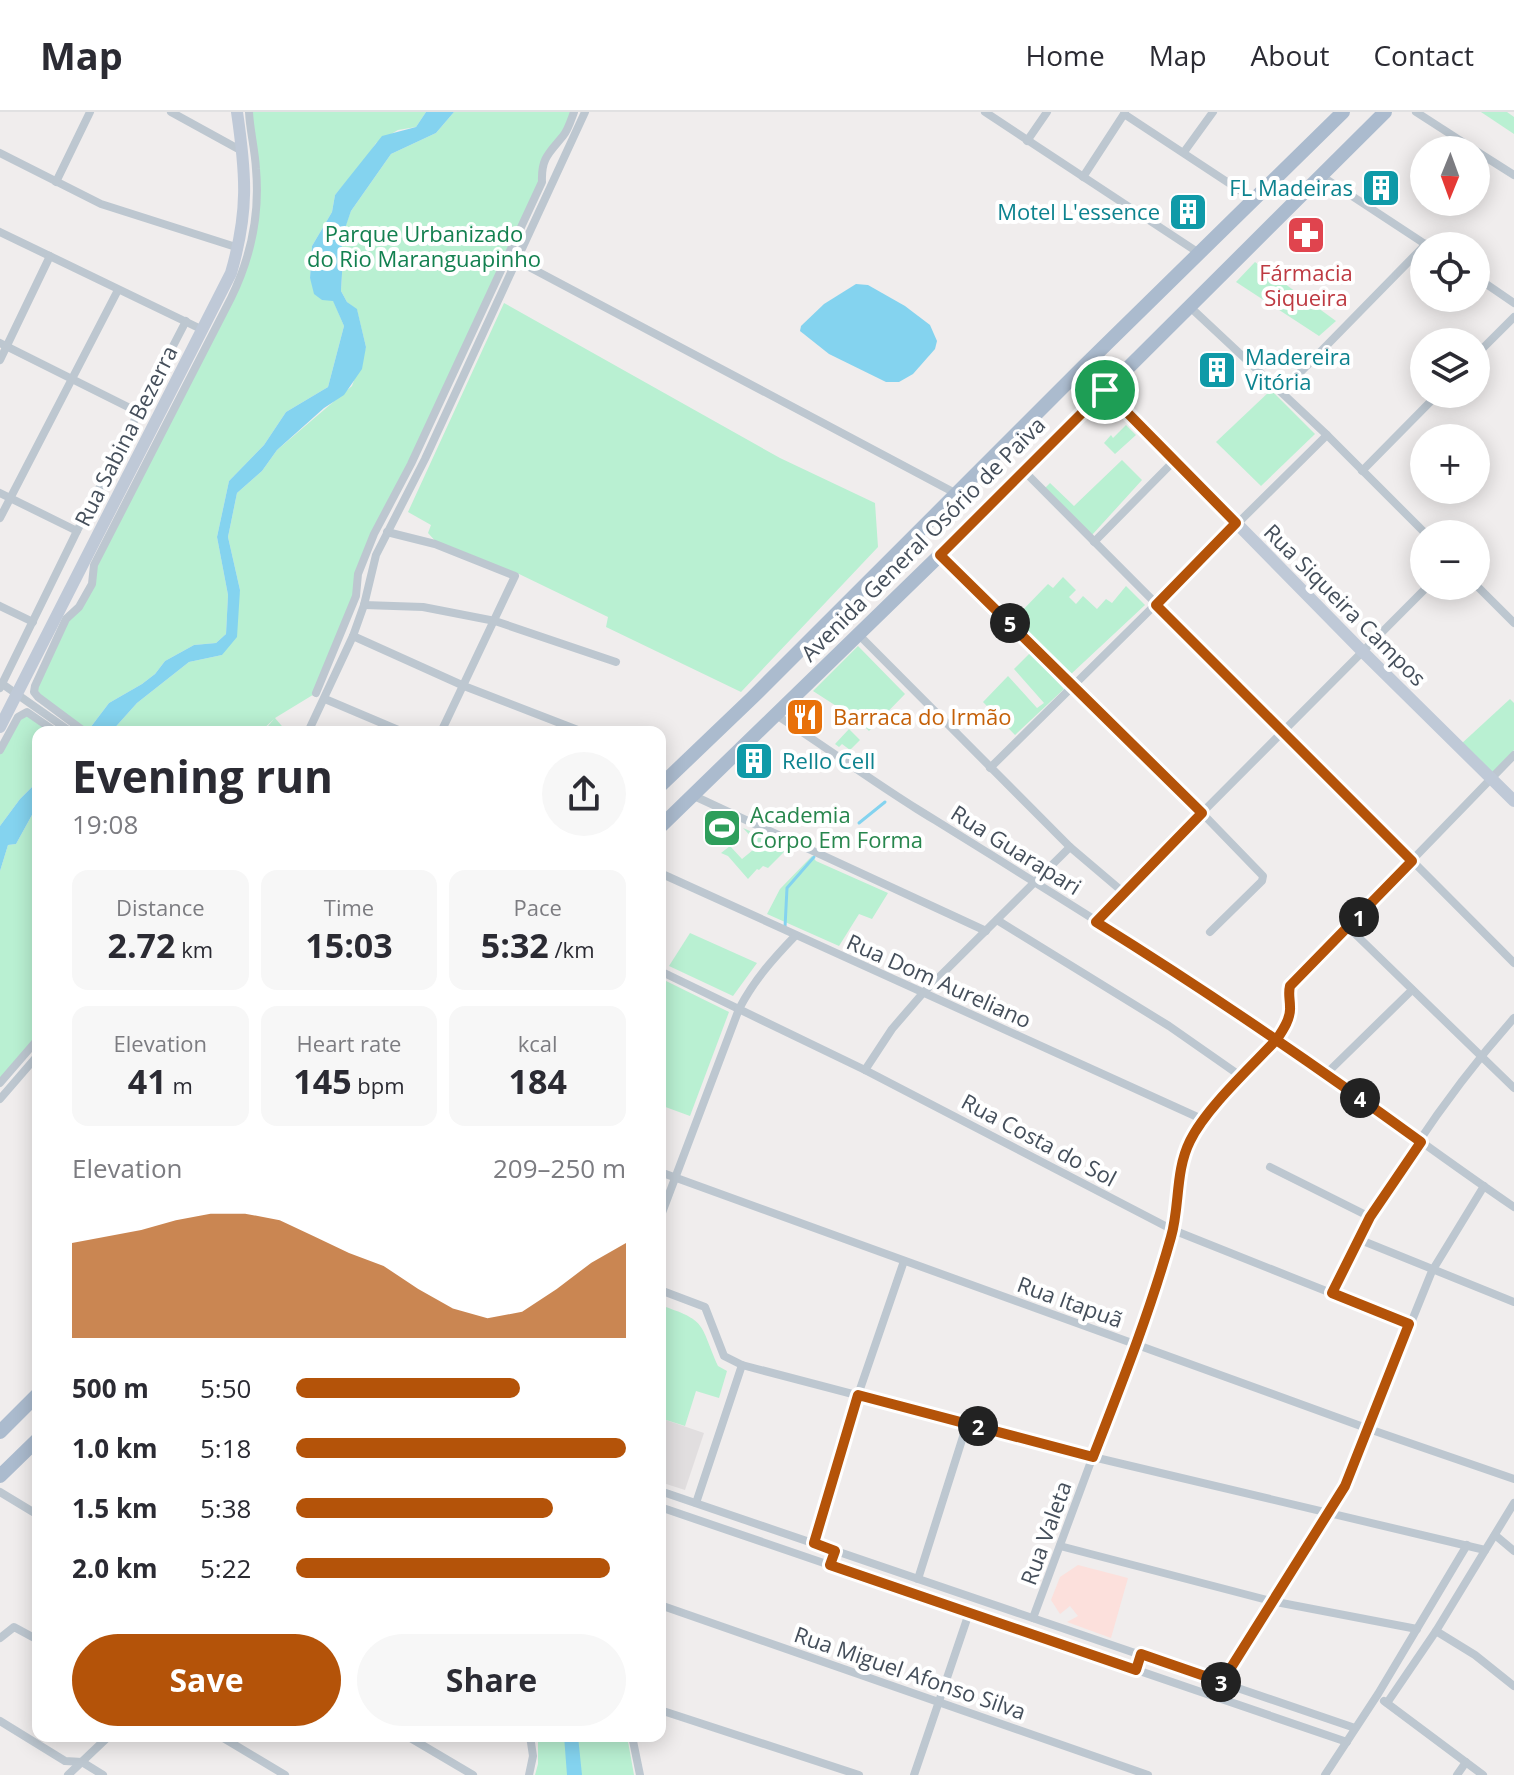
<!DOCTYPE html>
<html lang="en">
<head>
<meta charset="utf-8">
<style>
  body { margin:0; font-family:"Open Sans",sans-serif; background:#f7f7f7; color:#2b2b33; height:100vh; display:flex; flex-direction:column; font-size:30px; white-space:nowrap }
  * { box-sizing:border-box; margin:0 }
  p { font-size:26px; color:#7c7c81 }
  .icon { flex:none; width:44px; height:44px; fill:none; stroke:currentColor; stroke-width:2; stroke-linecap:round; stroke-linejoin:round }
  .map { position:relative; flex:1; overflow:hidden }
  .side { position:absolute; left:32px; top:614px; width:634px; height:1016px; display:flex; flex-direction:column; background:#fff; border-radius:16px; box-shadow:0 4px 20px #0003 }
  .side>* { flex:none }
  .needle { width:52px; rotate:181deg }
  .tools { position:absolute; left:1410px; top:24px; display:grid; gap:16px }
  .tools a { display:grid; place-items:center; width:80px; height:80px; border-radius:50%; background:#fff; box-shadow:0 4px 20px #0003; font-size:40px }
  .pin { position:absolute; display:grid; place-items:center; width:68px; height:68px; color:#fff; margin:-34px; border:4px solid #fff; border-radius:50%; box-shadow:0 2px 8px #0007 }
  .km { position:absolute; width:40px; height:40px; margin:-20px; border-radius:50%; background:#222; color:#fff; font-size:22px; line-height:40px; text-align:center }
  .round { display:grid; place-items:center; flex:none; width:84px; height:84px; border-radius:42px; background:#f7f7f7 }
  .summary { display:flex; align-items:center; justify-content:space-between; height:136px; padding:0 40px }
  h1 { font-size:44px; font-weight:700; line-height:60px }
  .figures { display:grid; grid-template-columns:repeat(3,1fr); gap:12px; height:136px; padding:8px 40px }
  .figures div { display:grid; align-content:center; border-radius:16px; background:#f7f7f7; text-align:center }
  .figures b { font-size:34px; font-weight:700 }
  .figures small { font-size:22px; font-weight:400 }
  .figures p { font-size:22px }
  .chart { height:224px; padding:16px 40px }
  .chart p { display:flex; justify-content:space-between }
  .chart svg { width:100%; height:144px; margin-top:8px; fill:#b45309; opacity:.7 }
  .cta { display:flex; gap:16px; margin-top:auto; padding:16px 40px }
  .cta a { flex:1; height:92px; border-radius:48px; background:#b45309; color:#fff; font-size:32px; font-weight:700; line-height:92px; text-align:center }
  .cta a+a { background:#f7f7f7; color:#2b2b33 }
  ul { padding:0 40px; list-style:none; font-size:26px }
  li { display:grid; grid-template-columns:128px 96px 1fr; align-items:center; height:60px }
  li i { height:20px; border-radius:10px; background:#b45309 }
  header { display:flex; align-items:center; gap:48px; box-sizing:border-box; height:112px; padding:0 40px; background:#fff; border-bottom:2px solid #e1e1e2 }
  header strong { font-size:38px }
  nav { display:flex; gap:44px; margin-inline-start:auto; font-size:28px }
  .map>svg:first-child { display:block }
  .education { fill:#e1dedf }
  .medical { fill:#fce0dc }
  .green { fill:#b9f0d2 }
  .water { fill:#84d3ef }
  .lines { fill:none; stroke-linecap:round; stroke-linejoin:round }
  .stream { stroke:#84d3ef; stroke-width:3 }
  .street { stroke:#bdc7d0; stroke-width:8 }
  .secondary { stroke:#bfc9d7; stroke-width:12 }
  .primary { stroke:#abbbce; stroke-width:14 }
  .route-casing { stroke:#fff; stroke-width:16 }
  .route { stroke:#b45309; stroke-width:10 }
  .labels { text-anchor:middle; stroke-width:8; stroke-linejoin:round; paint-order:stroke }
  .culture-label { font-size:22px; fill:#0d838f; stroke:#fff; text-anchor:end }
  .park-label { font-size:22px; fill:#138050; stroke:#fff }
  .health-label { font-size:22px; fill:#be3a42; stroke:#fff }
  .street-label { font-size:22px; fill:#454f5b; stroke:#fff }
  .food-label { font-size:22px; fill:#c56008; stroke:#fff; text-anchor:start }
  .leisure-label { font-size:22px; fill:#27864d; stroke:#fff; text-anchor:start }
</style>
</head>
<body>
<header>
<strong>Map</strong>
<nav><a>Home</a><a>Map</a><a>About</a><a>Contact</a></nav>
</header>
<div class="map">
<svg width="1514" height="1663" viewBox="0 0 1514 1663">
  <rect width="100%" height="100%" fill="#f0eded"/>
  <!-- education -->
  <path class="education" d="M660,1306l44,15 -19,57 -25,-8z"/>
  <!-- medical -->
  <path class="medical" d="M1078,1453l50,13 -17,60 -44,-16 11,-6 -8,-10 -10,8 -9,-14 9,-23z"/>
  <!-- green -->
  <g class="green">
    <path d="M249,0h177l-10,15 -18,3 -22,13 -11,17 -30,35 -3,17 -20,34 -2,32 12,22h11l11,26 -16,61 -42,25 -22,33 -35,36 -12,56 11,58 -2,39 -10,9 -22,2 -29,16 -10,13 -13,10 -33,19 -22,29 -42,-30 -10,-16 31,-67 26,-35 2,-19 137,-267 25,-80z"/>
    <path d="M454,0h120l-9,23 -13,11 -10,36 -177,372 -9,42 -40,97 -41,25 12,14h-24l11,-13 -14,13h-149l26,-29 52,-41 33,-7 18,-65 -12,-53 9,-44 25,-22 15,-21 75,-64 14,-39 -9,-37 -10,-8 -6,-11 2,-35 -3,-16 11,-29 40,-57 45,-21z"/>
    <path d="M1481,0h26l7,5v17z"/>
    <path d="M1255,150l81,59 -17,15 -83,-54z"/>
    <path d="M504,191l276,155 95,45 3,44 -137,145 -135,-65 2,-10 -91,-44 -79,-29 -10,-11 3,-8 -23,-13z"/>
    <path d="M1271,278l44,44 -54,52 -45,-44z"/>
    <path d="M1126,313l10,10 -21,19 -11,-11 7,-8 2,3z"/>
    <path d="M1122,348l20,20 -50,55 -47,-47 5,-5 24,23z"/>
    <path d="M1063,465l13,13 -7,7 7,7 7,-8 14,13 9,-10 6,4 14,-17 19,19 -75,70 -5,-2 -50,-55 33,-34 5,4z"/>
    <path d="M858,534l47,48 -36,37 -11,-11 -45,-29z"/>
    <path d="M1030,541l34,36 -49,46 -32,-33 25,-26 29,32 7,-5 -30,-34z"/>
    <path d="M1510,587l4,4v47l-23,24 -31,-29z"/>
    <path d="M23,602l33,18h-18v49l-18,18 -20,27v-76z"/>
    <path d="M849,617l11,11 -10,10 -8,-6 -3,3 -4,-3z"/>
    <path d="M38,692v235l-38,44v-212l8,-26 8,-1z"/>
    <path d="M743,716l45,20 -20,20 -5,-2 -4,4 -2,-1 -9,10 -20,-23 -7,-3 9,-7 12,13 17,-14z"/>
    <path d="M812,744l4,5 72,32 -16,26 -13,-5 -20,32 -72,-32 13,-25z"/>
    <path d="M690,821l67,30 -24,33 -64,-30z"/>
    <path d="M660,866l69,34 -39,104 -30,-11z"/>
    <path d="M660,1193c47,16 39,17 58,61l9,5 -8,27 -23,-7 -11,35 -25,-8z"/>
    <path d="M538,1624h89l7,39h-99l3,-11z"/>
  </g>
  <!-- water -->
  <g class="water">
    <path d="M426,0h28l-18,21 -45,21 -40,57 -10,29 2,16 -2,35 6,11 10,7 9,38 -4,22 -18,26 -20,13 -47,42 -15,21 -25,22 -9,44 12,53 -3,47 -15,18 -33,7 -52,41 -26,29h-24l22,-29 33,-19 13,-10 10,-13 29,-16 22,-2 10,-9 2,-39 -11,-58 12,-56 35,-36 22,-33 42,-25 16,-61 -11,-25 -11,-1 -8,-6 -4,-16 2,-32 20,-34 3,-17 47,-59 34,-9z"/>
    <path d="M856,172l12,1 37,21 25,19 7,16 -2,8 -22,25 -14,8h-13l-57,-28 -29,-23 1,-5 23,-22z"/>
    <path d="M38,669v23l-22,40 -8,1 -8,26v-45l20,-27z"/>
    <path d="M564,1624h14l4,39h-15z"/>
  </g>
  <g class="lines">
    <!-- stream -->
    <g class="stream">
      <path d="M859,711l26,-21"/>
      <path d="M785,815l2,-39 27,-31"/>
    </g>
    <!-- street -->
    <g class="street">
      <path d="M171,0l71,39"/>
      <path d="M985,0l214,141"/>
      <path d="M1125,0l-1,2 129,85"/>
      <path d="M1416,0l59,38"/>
      <path d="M1027,29l20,-29"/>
      <path d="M1476,39l38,24"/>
      <path d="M1184,40l29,-40"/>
      <path d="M0,41l101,51 138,44"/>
      <path d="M1320,63l108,71"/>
      <path d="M1083,65l41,-63"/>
      <path d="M56,70l34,-70"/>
      <path d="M0,120l203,98"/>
      <path d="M516,148l439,233"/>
      <path d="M1476,165l38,26"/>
      <path d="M1190,195l137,128 99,99"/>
      <path d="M0,231l138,69"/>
      <path d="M1476,243l38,-38"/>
      <path d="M0,248l50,-104"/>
      <path d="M1281,280l145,-148"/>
      <path d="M1024,359l490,492"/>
      <path d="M1362,359l76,-77"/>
      <path d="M0,381l77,38"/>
      <path d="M0,406l118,-228"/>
      <path d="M387,420l48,12 80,32 -74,156"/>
      <path d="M1094,430l81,-82"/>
      <path d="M940,443l262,258 61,63 -1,5 -52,51"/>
      <path d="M1476,473l38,38"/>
      <path d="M364,493l59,2 72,14 121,41"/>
      <path d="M0,494l33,16"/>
      <path d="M858,522l212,213 53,45"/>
      <path d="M353,524l111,50 119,46"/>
      <path d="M1,571l70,49"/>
      <path d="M0,576l77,-157 109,-210"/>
      <path d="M316,581l40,-97 2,-22 16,-40 37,-70 131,-282c-1,-24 7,-29 21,-46 5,-6 8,-16 11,-24"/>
      <path d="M325,587l78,33"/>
      <path d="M776,603c47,30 93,64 141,94 121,75 241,149 359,229 80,55 157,114 238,169"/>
      <path d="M85,620l-47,-35 -4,-5 1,-6 31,-67 13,-12 13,-23 2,-19 137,-267c20,-41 29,-84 25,-129 -1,-19 -6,-38 -7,-57"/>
      <path d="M308,620l45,-96 11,-31 12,-50 49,-96 160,-347"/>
      <path d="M0,638l18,-33 9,-5 29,20"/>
      <path d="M990,656l337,-333"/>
      <path d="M692,683l294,136"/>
      <path d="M660,761l544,247"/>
      <path d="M997,808l172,106 73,51"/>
      <path d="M1096,810l27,-30 305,-306"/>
      <path d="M1349,816l165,160"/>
      <path d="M660,859l205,99 308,160 236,94"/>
      <path d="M865,958l27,-41 31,-36 147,-146"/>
      <path d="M1327,961l85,-83"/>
      <path d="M0,971l38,-44"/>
      <path d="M0,987l38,-44"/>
      <path d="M1270,1055l100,50"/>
      <path d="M660,1060l709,257 145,50"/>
      <path d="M660,1106l79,-209c15,-29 34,-50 56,-73"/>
      <path d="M1358,1127l156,63"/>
      <path d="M660,1178l45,17 19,49 18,9 351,92 392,93"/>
      <path d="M1332,1181c46,-97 111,-195 182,-275"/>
      <path d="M660,1379l695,237"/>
      <path d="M0,1380l38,23"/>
      <path d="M696,1391l46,-138"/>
      <path d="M660,1395l687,235"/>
      <path d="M1495,1423l19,16"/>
      <path d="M814,1431l44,-148 46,-134"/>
      <path d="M1060,1434l211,55 146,28"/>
      <path d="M918,1467l49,-155"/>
      <path d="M660,1493l488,170"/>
      <path d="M1033,1506l127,-343 13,-45 11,-73 6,-16 14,-21 78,-89 8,-18 -2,-19 2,-8 224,-231"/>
      <path d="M1436,1519l39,24 39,31"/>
      <path d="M0,1526l14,-11 24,13"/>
      <path d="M1222,1570l123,-196 87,-215 52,-85"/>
      <path d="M1384,1589l99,74"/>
      <path d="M1387,1591l49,-72 78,-128"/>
      <path d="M660,1598l199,65"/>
      <path d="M0,1609l65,40 17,1 21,13"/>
      <path d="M220,1624l65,39"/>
      <path d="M407,1624l66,39"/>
      <path d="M632,1624l8,39"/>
      <path d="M68,1663l41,-39"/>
      <path d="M529,1663l4,-19 -3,-20"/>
      <path d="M914,1663l55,-162"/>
      <path d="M1325,1663l53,-81 89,-149"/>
      <path d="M1457,1663l9,-13"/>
    </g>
    <!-- secondary -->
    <g class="secondary">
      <path d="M1083,255l280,285 151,149"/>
      <path d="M0,615l231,-454c18,-62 15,-99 6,-161"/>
    </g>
    <!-- primary -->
    <g class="primary">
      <path d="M660,674l93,-89 330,-330 260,-255"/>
      <path d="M660,715l280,-272 445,-443"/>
      <path d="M0,1320l38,-38"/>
      <path d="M0,1364l38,-37"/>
    </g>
  </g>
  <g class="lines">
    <defs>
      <path id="route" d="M1105,278l131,133 -80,82 256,256 -122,125c-2,8 0,12 0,21 1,11 -7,23 -13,32 -26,28 -71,69 -87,102 -15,30 -10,65 -19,96 -21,75 -50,148 -78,220l-235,-62 -44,148 21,8 -5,14 306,105 5,-16 81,28 123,-196 64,-162 -77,-31 38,-76 51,-75c-106,-77 -214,-151 -325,-220l106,-109 -262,-258 165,-165"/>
    </defs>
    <!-- route casing -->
    <use href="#route" class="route-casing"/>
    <!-- route -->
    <use href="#route" class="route"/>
  </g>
  <!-- icons -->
  <defs>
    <symbol id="building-square" viewBox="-11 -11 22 22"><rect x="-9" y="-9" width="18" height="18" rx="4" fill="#0f9aa8" stroke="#fff"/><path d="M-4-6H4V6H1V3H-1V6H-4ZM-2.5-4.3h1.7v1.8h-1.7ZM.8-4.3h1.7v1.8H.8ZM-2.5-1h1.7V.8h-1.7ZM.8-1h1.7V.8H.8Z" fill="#fff"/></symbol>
    <symbol id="pharmacy-square" viewBox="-11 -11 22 22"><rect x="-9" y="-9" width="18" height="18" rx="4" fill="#e0444e" stroke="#fff"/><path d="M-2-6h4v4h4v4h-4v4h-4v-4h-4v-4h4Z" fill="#fff"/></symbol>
    <symbol id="restaurant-square" viewBox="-11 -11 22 22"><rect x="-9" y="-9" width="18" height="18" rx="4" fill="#e8710a" stroke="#fff"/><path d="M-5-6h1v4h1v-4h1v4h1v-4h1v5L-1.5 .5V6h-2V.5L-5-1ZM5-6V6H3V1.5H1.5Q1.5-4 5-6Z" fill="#fff"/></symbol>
    <symbol id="stadium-square" viewBox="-11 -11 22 22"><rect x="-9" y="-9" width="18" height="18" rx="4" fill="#2e9e5b" stroke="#fff"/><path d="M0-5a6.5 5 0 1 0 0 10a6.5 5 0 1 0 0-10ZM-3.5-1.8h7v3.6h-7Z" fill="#fff"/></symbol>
  </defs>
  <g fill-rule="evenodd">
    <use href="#building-square" x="1359" y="54" width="44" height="44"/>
    <use href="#building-square" x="1166" y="78" width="44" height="44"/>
    <use href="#pharmacy-square" x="1284" y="101" width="44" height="44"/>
    <use href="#building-square" x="1195" y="236" width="44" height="44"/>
    <use href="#restaurant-square" x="783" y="583" width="44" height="44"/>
    <use href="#building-square" x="732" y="627" width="44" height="44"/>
    <use href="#stadium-square" x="700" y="694" width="44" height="44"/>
  </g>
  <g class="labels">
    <!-- culture labels -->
    <g class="culture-label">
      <text x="1353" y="84">FL Madeiras</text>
      <text x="1160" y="108">Motel L'essence</text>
      <text x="1245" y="253" text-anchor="start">Madereira<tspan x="1245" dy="25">Vitória</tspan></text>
      <text x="782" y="657" text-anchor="start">Rello Cell</text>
    </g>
    <!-- park labels -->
    <g class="park-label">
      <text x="424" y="130">Parque Urbanizado<tspan x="424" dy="25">do Rio Maranguapinho</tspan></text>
    </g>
    <!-- health labels -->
    <g class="health-label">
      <text x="1306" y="169">Fármacia<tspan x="1306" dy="25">Siqueira</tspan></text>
    </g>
    <!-- street labels -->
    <g class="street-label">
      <text transform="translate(126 324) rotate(-63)" y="8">Rua Sabina Bezerra</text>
      <text transform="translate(923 427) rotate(-45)" y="8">Avenida General Osório de Paiva</text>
      <text transform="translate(1345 493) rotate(45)" y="8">Rua Siqueira Campos</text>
      <text transform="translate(1016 738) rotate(32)" y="8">Rua Guarapari</text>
      <text transform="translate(939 869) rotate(24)" y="8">Rua Dom Aureliano</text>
      <text transform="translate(1039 1028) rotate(28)" y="8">Rua Costa do Sol</text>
      <text transform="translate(1070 1190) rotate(20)" y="8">Rua Itapuã</text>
      <text transform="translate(1046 1421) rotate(-70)" y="8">Rua Valeta</text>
      <text transform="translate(910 1561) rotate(19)" y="8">Rua Miguel Afonso Silva</text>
    </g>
    <!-- food labels -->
    <g class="food-label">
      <text x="833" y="613">Barraca do Irmão</text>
    </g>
    <!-- leisure labels -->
    <g class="leisure-label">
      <text x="750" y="711">Academia<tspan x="750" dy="25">Corpo Em Forma</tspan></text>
    </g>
  </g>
</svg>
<div class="tools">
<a><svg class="needle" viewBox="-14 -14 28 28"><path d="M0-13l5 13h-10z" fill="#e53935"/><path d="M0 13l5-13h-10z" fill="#7c7c81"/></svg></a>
<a><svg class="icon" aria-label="locate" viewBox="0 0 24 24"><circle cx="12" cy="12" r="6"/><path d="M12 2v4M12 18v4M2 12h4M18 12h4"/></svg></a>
<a><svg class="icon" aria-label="layers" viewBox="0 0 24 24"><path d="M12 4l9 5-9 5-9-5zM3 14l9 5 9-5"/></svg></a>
<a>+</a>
<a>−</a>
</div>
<div class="pin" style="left:1105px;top:278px;background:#1e9e55"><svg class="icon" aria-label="arrive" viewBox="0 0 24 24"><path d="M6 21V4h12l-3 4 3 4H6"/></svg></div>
<b class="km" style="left:1359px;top:805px">1</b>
<b class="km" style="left:978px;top:1314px">2</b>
<b class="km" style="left:1221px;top:1570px">3</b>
<b class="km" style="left:1360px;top:986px">4</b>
<b class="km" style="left:1010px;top:511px">5</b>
<section class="side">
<div class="summary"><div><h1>Evening run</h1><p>19:08</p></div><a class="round"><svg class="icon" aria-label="share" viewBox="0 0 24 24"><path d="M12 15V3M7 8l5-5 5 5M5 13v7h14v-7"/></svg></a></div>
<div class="figures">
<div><p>Distance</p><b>2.72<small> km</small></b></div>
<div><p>Time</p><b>15:03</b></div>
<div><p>Pace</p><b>5:32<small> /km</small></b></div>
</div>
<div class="figures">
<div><p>Elevation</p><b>41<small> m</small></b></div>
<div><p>Heart rate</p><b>145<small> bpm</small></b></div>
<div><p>kcal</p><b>184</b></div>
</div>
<div class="chart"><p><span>Elevation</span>209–250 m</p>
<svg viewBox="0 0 160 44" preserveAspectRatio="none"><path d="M0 44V15L10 13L20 11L30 8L40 6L50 6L60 8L70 13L80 18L90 22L100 29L110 35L120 38L130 36L140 29L150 21L160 15V44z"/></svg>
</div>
<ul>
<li><b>500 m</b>5:50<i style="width:68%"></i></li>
<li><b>1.0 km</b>5:18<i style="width:100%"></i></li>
<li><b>1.5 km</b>5:38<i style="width:78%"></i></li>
<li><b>2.0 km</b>5:22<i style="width:95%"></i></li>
</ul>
<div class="cta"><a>Save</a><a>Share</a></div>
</section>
</div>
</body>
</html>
